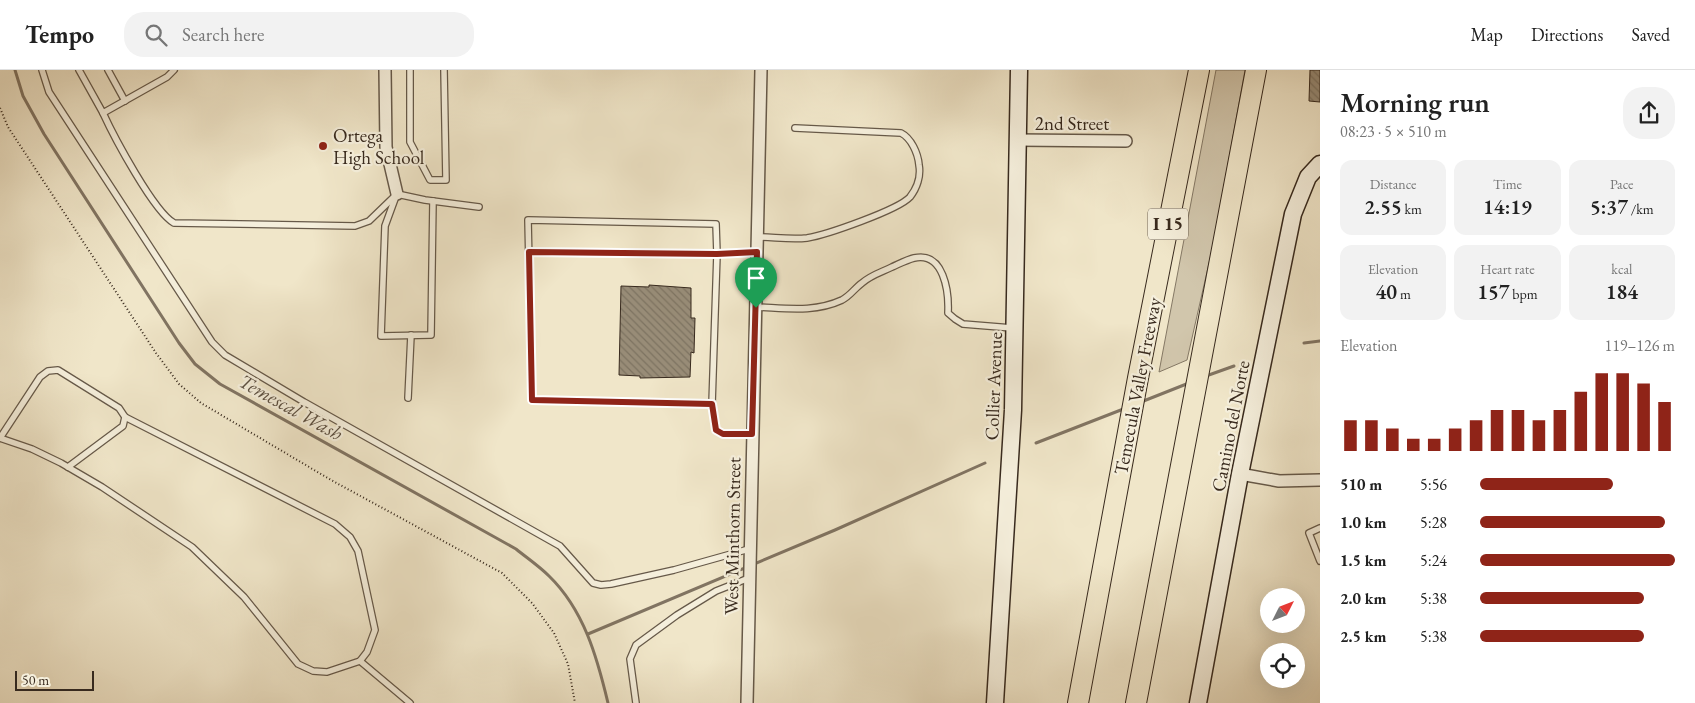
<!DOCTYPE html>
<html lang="en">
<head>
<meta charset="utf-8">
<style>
  body { margin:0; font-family:"EB Garamond",serif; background:#f2f2f2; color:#222; height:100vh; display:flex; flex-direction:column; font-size:19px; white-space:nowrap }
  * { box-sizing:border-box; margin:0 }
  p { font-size:16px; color:#767676 }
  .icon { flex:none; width:28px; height:28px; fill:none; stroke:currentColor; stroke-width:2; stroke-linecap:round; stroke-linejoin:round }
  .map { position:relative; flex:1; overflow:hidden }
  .details { display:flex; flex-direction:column; background:#fff; width:375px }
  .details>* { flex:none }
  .needle { width:32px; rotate:48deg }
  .tools { position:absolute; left:1260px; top:518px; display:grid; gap:10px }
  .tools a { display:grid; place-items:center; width:45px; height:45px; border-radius:50%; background:#fff; box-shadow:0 5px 20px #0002; font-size:25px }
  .scale { position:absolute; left:15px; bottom:12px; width:79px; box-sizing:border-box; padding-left:5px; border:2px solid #382a1e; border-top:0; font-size:14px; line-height:18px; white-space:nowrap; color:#382a1e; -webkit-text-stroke:4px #f5efdc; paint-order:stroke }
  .pin { position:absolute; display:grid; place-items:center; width:42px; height:42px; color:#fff; margin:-51px -21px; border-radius:50% 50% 50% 0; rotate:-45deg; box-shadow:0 0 5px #0007 }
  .pin .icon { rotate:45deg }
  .round { display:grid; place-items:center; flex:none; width:52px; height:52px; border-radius:20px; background:#f2f2f2 }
  .headline { display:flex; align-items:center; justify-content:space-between; height:85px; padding:0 20px }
  h1 { font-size:28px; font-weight:600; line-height:38px }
  .figures { display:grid; grid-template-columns:repeat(3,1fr); gap:8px; height:85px; padding:5px 20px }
  .figures div { display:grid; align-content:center; border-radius:12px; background:#f2f2f2; text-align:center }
  .figures b { font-size:21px; font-weight:600 }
  .figures small { font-size:14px; font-weight:400 }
  .figures p { font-size:14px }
  .chart { height:140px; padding:10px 20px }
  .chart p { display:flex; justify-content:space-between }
  .chart svg { width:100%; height:90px; margin-top:5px; stroke:#8f2418; stroke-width:6 }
  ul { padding:0 20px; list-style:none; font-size:16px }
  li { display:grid; grid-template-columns:80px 60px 1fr; align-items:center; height:38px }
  li i { height:12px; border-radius:6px; background:#8f2418 }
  header { display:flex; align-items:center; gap:30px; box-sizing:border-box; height:70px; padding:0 25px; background:#fff; border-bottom:1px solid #e0e0e0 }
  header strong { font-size:24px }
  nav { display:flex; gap:28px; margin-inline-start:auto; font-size:18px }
  .search { width:350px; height:45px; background:#f2f2f2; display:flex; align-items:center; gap:12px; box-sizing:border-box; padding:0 18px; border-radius:20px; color:#767676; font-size:19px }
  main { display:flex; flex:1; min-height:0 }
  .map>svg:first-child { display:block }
  .green { fill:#d1c6ac; stroke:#847865 }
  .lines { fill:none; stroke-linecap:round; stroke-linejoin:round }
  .stream { stroke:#817462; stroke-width:3 }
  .building { fill:url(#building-back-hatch); stroke:#382a1e }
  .lane-casing { stroke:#665949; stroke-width:8 }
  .street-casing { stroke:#665949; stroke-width:14 }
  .secondary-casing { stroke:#382a1e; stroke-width:19 }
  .highway-casing { stroke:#382a1e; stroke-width:22 }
  .path { stroke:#382a1e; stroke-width:2; stroke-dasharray:1 2.5; stroke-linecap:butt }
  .lane { stroke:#f5efdc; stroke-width:5.5 }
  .street { stroke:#f5efdc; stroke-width:11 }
  .secondary { stroke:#f5efdc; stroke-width:16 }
  .highway { stroke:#f0e6c9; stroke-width:20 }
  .route-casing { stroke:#fff; stroke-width:10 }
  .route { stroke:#8f2418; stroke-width:6 }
  .poi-dot { fill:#8f2418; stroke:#f5efdc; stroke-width:2 }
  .labels { text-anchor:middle; stroke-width:4.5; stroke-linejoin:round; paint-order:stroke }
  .shield { fill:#f5efdc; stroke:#716557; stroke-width:1 }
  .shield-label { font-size:18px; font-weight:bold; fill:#382a1e }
  .street-label { font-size:19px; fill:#382a1e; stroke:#f5efdc }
  .poi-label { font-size:19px; fill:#382a1e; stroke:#f5efdc; text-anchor:start }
  .water-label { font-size:20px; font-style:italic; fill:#5c4f40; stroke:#f5efdc }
</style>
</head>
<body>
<header>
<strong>Tempo</strong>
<div class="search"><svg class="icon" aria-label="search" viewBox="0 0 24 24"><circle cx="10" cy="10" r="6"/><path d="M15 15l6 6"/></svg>Search here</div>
<nav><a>Map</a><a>Directions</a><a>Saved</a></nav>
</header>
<main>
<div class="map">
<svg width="1320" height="633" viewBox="0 0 1320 633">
  <defs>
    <pattern id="building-back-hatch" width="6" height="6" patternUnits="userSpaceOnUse" patternTransform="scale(1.25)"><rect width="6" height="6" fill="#988c77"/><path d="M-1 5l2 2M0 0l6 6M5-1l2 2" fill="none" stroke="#7d7361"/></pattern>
  </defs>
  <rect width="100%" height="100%" fill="#f0e6c9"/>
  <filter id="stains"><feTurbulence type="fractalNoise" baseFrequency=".004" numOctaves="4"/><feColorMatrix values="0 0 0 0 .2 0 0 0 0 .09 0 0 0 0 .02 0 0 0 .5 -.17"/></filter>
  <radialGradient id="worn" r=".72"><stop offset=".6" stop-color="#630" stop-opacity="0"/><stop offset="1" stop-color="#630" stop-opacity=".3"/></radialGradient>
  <!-- green -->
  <path class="green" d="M1216,0h29l-31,171 -27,119 -28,12z"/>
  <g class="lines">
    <!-- stream -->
    <g class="stream">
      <path d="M15,0l8,26 21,38 135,209 16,21 25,20 296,165c11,9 23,17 33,27 35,34 48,81 59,127"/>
      <path d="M1304,273l16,-2"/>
      <path d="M1206,306l28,-10"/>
      <path d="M1141,332l48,-19"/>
      <path d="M1036,373l90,-35"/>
      <path d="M588,564l247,-104 150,-67"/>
    </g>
  </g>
  <!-- building -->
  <g class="building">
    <path d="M1310,0h10v32l-11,-1z"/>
    <path d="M649,215l42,3v30h4l-1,35 -3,-1 -1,25 -50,1v-2l-21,-1 2,-89 28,1z"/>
  </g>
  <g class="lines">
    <defs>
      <g id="lane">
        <path d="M42,0l7,22 163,250 13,13 79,47 256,144 33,37 8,2 10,-1 63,-14 75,-21"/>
        <path d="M79,0l24,43 64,-36 7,-7"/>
        <path d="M108,0l17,31"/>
        <path d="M410,0v72l20,38h16l-2,-110"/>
        <path d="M103,43c11,24 51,99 71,110l181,3 14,-5 28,-27"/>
        <path d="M397,124l28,6 54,7"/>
        <path d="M396,126l-11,30 -4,110 50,-1 2,-134"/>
        <path d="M757,167c16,0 34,3 50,1 19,-3 91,-28 103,-41 7,-9 11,-21 9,-32 -1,-12 -8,-27 -18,-32l-106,-5"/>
        <path d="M529,182l188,2 -5,150 4,26 7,4h29"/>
        <path d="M755,237c30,1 59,6 87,-7 8,-4 13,-12 20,-17 9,-8 20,-11 30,-16 7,-3 14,-7 22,-9 30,-7 35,34 34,55l7,6 8,5 49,4"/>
        <path d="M408,328l3,-63"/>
        <path d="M712,334l-180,-4 -4,-180 188,4 1,30 40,-2"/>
        <path d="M0,368l32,11 29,14 41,24 90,60 52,50 54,67 15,7 14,1 33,-11 7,-9 8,-22 -17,-79 -8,-14 -15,-13 -210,-107"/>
        <path d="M0,368l40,-61 8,-6 10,-1 61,38 6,9 -2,9 -55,41"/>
        <path d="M1320,458l-11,5 11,28"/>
        <path d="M360,591l50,42"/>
        <path d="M636,633l-6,-44 6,-14 41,-30 39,-24 33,-13"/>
      </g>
      <g id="street">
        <path d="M385,0l1,77 11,47"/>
        <path d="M1017,70l109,1"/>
        <path d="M1240,404l39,7 41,-1"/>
        <path d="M747,633l14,-633"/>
      </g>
      <g id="secondary">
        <path d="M995,633l18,-293 6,-340"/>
        <path d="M1198,633l42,-229 53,-260 15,-37 12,-13"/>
      </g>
      <g id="highway">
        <path d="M1078,633l60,-325 61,-308"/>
        <path d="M1136,633l120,-633"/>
      </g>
    </defs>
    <!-- lane casing -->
    <use href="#lane" class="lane-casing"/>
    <!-- street casing -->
    <use href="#street" class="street-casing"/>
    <!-- secondary casing -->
    <use href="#secondary" class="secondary-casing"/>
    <!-- highway casing -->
    <use href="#highway" class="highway-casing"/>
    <!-- path -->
    <path class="path" d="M0,38l8,19 148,226 23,31 22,19 130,77 171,93 30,30 22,30 14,31 7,39"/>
    <!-- lane -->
    <use href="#lane" class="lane"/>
    <!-- street -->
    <use href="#street" class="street"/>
    <!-- secondary -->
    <use href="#secondary" class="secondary"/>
    <!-- highway -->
    <use href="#highway" class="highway"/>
  </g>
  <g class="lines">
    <defs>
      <path id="route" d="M529,182l188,2 40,-2 -5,182h-29l-7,-4 -4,-26 -180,-4z"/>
    </defs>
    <!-- route casing -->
    <use href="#route" class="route-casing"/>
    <!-- route -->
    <use href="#route" class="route"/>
  </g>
  <!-- markers -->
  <circle class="poi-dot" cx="323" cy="76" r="5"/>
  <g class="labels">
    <!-- shield labels -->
    <rect class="shield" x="1148" y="138.5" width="40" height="31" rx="4"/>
    <g class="shield-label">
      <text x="1168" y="160">I 15</text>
    </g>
    <!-- street labels -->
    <g class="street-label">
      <text x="1072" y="60">2nd Street</text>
      <text transform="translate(993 316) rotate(-88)" y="7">Collier Avenue</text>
      <text transform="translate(1137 316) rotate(-79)" y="7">Temecula Valley Freeway</text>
      <text transform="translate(1230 356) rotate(-79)" y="7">Camino del Norte</text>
      <text transform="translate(732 466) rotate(-89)" y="7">West Minthorn Street</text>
    </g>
    <!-- poi labels -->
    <g class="poi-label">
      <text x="333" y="72">Ortega<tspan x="333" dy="22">High School</tspan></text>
    </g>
    <!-- water labels -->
    <g class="water-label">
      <text transform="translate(291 337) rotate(29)" y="7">Temescal Wash</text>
    </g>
  </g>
  <rect width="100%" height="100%" filter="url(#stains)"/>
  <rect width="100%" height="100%" fill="url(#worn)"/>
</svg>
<div class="tools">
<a><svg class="needle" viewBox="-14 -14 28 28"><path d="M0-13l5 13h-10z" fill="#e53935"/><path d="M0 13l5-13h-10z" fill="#767676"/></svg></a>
<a><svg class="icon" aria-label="locate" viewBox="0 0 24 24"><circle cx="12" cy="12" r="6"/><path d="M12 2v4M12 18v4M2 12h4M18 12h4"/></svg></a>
</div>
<div class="scale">50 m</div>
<div class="pin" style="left:756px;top:238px;background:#1e9e55"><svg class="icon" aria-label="arrive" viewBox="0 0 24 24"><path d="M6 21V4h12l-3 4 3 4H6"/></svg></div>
</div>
<section class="details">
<div class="headline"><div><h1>Morning run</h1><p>08:23 · 5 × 510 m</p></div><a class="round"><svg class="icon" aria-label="share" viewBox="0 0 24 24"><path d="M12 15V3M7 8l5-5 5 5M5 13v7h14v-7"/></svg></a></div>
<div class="figures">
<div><p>Distance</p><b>2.55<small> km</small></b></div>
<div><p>Time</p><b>14:19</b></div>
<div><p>Pace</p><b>5:37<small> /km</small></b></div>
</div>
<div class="figures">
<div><p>Elevation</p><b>40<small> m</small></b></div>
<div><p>Heart rate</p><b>157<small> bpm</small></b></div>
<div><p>kcal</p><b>184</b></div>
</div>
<div class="chart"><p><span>Elevation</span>119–126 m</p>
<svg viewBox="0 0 160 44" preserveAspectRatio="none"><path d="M5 44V29M15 44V29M25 44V33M35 44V38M45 44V38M55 44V33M65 44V29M75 44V24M85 44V24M95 44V29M105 44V24M115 44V15M125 44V6M135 44V6M145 44V11M155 44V20"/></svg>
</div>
<ul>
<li><b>510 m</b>5:56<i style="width:68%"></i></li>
<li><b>1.0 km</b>5:28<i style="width:95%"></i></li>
<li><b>1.5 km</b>5:24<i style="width:100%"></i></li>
<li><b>2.0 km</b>5:38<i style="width:84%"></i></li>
<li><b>2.5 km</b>5:38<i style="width:84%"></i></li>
</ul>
</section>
</main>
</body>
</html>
